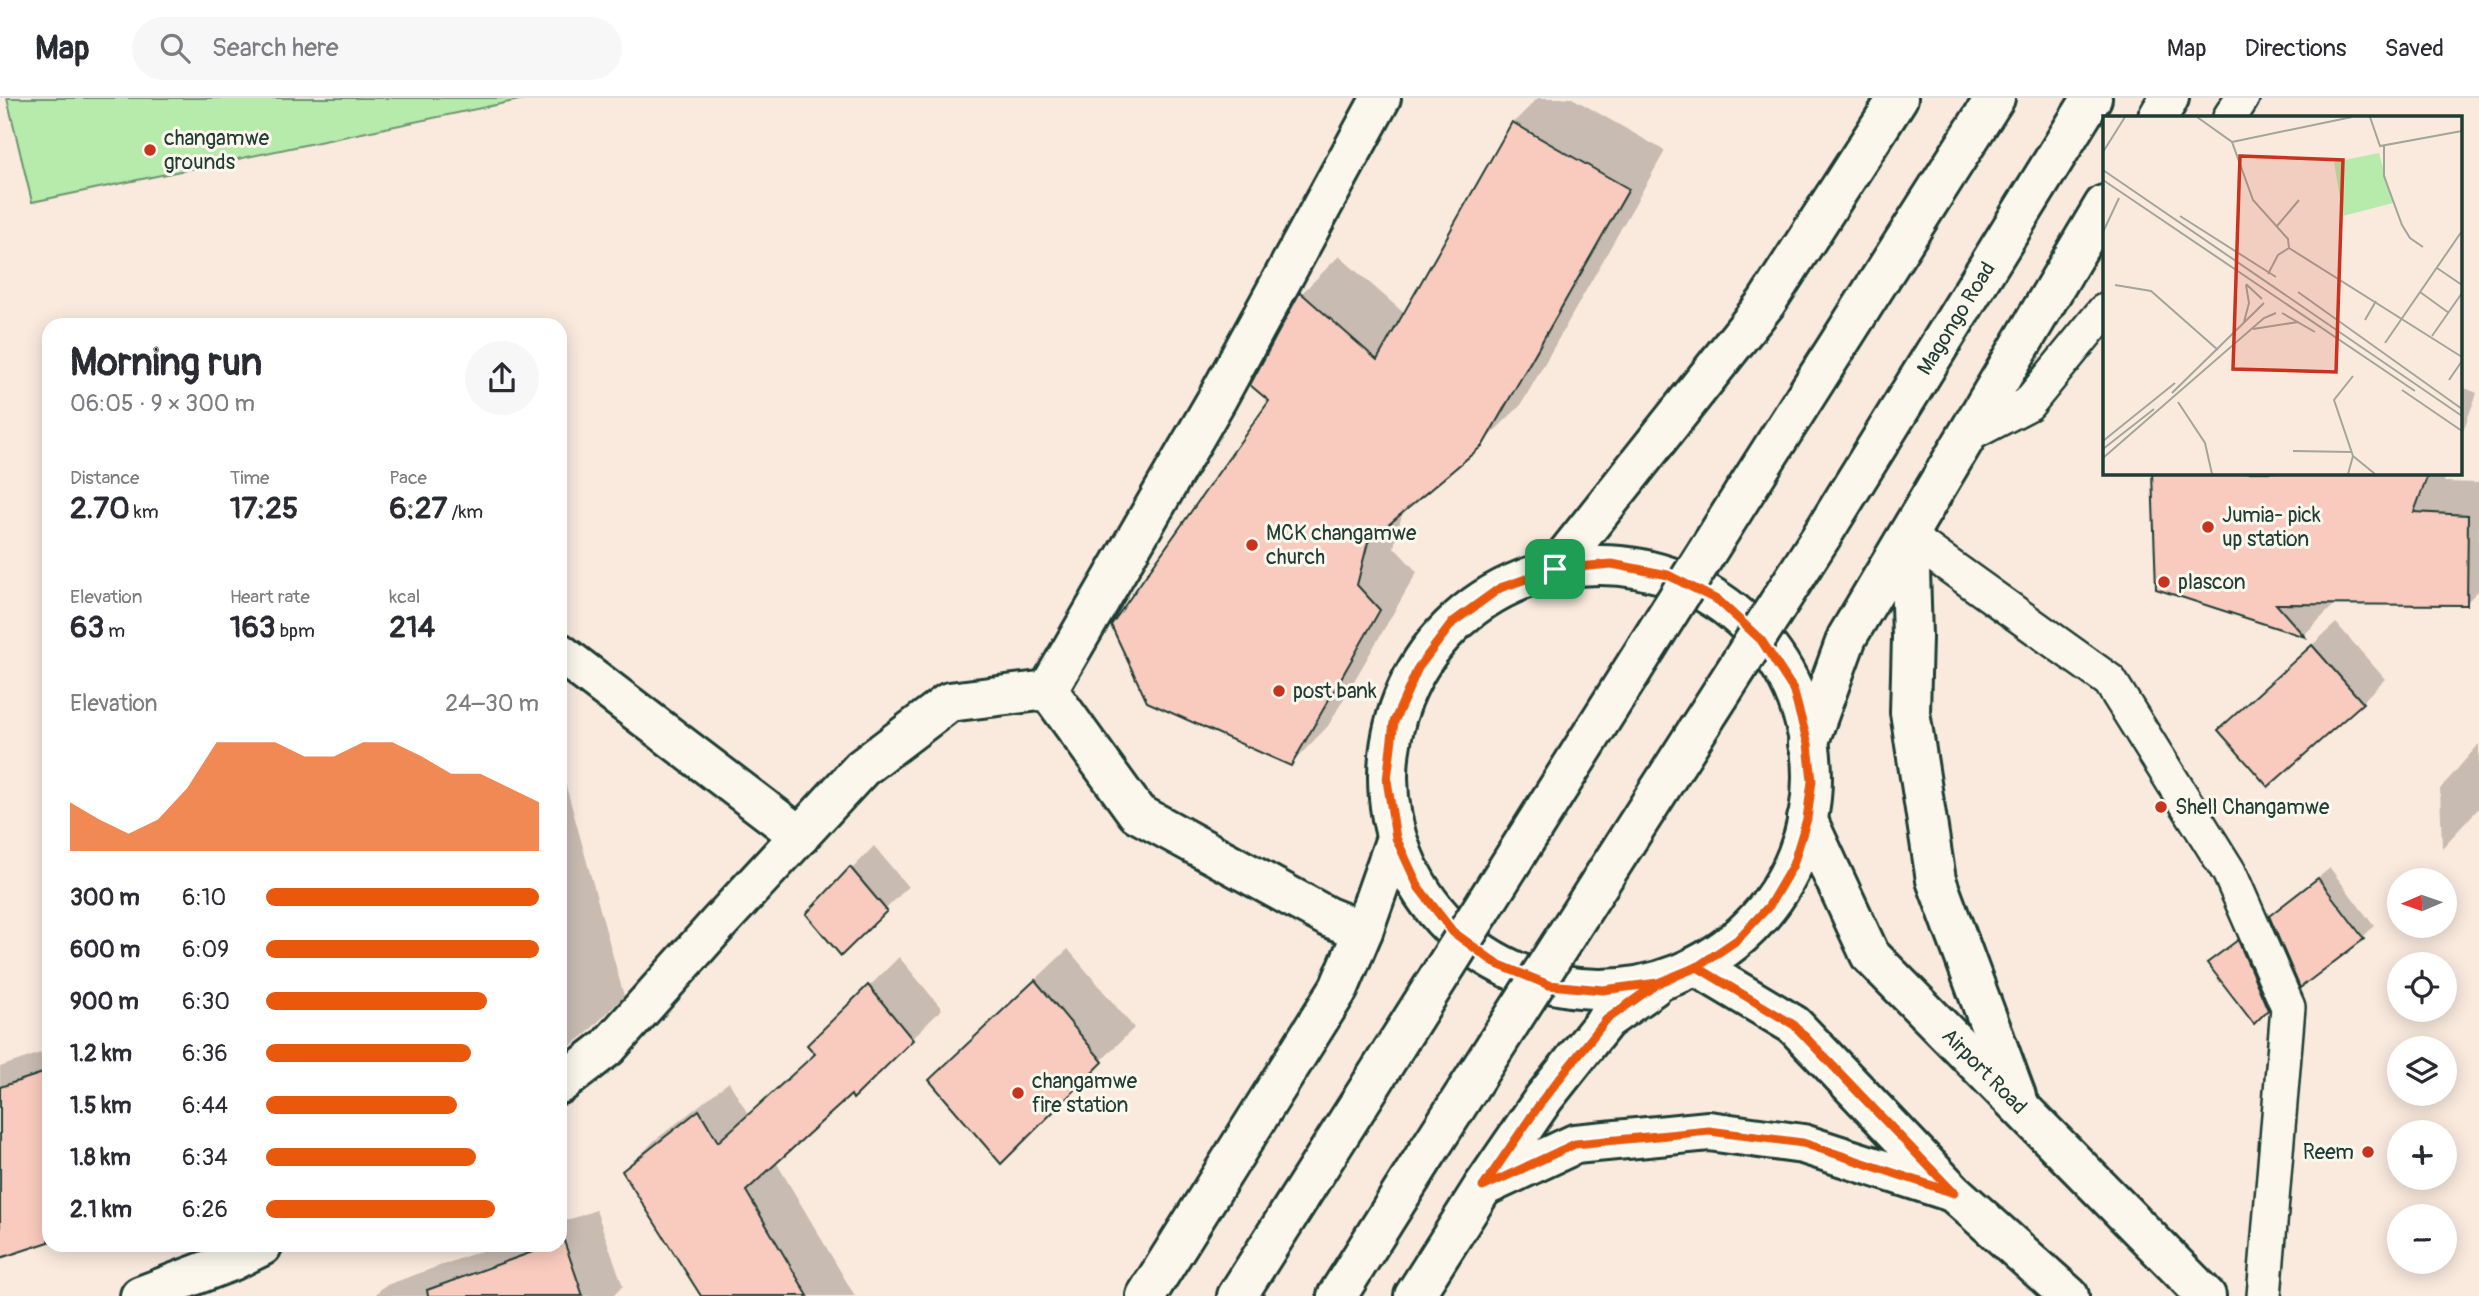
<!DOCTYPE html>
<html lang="en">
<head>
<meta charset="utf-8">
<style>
  body { margin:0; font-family:Pangolin,sans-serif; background:#f7f7f7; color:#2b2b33; height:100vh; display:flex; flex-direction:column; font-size:26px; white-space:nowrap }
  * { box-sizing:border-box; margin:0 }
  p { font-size:23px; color:#7c7c81 }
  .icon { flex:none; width:38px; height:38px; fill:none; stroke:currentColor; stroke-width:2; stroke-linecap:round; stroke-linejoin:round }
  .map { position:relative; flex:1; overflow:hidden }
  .side { position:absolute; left:42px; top:220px; width:525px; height:934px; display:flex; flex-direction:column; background:#fff; border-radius:21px; box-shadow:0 4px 18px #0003 }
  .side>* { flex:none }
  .needle { width:46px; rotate:268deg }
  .tools { position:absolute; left:2387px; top:770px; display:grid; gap:14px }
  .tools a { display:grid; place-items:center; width:70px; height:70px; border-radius:50%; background:#fff; box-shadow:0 4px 18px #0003; font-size:35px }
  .pin { position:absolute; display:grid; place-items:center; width:60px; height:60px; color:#fff; margin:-30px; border-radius:14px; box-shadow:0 4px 10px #0006 }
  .round { display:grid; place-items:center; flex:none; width:74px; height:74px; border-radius:37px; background:#f7f7f7 }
  .summary { display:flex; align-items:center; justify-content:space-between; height:119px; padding:0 28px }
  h1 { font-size:38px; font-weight:800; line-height:52px }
  .metrics { display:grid; grid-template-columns:repeat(3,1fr); gap:10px; height:119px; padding:7px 28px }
  .metrics div { display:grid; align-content:center }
  .metrics b { font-size:30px; font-weight:800 }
  .metrics small { font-size:19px; font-weight:400 }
  .metrics p { font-size:19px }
  .chart { height:196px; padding:14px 28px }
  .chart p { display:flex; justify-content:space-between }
  .chart svg { width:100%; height:126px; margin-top:7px; fill:#ea580c; opacity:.7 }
  ul { padding:0 28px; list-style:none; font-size:23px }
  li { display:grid; grid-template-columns:112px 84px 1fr; align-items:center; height:52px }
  li i { height:18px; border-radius:9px; background:#ea580c }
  header { display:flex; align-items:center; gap:42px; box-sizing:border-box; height:98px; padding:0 35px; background:#fff; border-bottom:2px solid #e1e1e2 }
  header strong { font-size:33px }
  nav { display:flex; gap:38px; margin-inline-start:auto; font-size:24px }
  .search { width:490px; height:63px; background:#f7f7f7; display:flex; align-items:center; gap:18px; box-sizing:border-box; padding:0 24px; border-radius:38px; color:#7c7c81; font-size:26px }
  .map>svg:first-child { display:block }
  .green { fill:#b7ebac; stroke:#6b9470; stroke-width:2 }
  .shadow { fill:#0003 }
  .building { fill:#f9cbbe; stroke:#1f3d34; stroke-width:2 }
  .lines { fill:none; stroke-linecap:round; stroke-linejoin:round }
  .lane-casing { stroke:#1f3d34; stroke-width:38 }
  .street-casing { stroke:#1f3d34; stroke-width:44 }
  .secondary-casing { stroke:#1f3d34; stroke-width:44 }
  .lane { stroke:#fbf7ec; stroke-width:33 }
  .street { stroke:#fbf7ec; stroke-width:38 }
  .secondary { stroke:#fbf7ec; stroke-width:38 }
  .secondary-bridge-casing { stroke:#1f3d34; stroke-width:44; stroke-linecap:butt }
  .secondary-bridge { stroke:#fbf7ec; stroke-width:38 }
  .route-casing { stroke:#fff; stroke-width:14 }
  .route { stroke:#ea580c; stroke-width:9 }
  .poi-dot { fill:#c8321e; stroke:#fbf7ec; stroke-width:2.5 }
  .labels { text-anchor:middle; stroke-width:6; stroke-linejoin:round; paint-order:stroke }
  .poi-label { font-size:21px; fill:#1f3d34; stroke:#fbf7ec; text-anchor:start }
  .street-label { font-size:21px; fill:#1f3d34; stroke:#fbf7ec }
  .inset-road { fill:none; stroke:#a2a59a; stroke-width:2 }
  .view { fill:#c8321e; fill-opacity:0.15; stroke:#c8321e; stroke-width:3.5 }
  .inset-edge { fill:none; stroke:#1f3d34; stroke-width:3.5 }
</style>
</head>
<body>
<header>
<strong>Map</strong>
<div class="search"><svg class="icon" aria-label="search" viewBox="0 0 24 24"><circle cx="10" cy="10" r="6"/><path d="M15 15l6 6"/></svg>Search here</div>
<nav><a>Map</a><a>Directions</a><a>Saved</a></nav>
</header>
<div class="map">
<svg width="2479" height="1198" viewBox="0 0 2479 1198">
  <rect width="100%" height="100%" fill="#faeade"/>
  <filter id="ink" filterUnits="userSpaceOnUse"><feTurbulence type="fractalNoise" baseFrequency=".0143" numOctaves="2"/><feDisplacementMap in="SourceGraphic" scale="14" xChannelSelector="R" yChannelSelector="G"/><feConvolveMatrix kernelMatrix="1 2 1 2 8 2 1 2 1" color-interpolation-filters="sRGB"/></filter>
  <g filter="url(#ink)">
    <!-- green -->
    <path class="green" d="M7,0h522l-497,104z"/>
    <!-- shadow -->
    <g class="shadow">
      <path d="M1538,0h34l93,53 -144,254 -39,38 -79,67 -9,37 23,25 -89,154 -37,38 -19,-363 -20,-17 50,-91 37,-37 66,58 108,-191z"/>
      <path d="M2460,288l17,7 -17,46z"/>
      <path d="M2154,374h293l-3,10 35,1v107l-13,13h-133l2,1 -31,31 -146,-48z"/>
      <path d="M2336,525l49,56 -23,23 -142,28z"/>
      <path d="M2479,646v64l-37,40 -2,-59z"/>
      <path d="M566,688l58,210 -38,38 -17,13 -9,3v-263z"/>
      <path d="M874,748l34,41 -67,66 -32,-39z"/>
      <path d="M2330,770l44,58 -11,11 -92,-21z"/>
      <path d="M2249,832l30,67 -12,12 -58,-46z"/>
      <path d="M1068,851l66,79 -133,133 -38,-113z"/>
      <path d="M899,859l43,52 -88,87 -3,-3 -75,69 79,134h-152l-78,-125 29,-30 75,-59 19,32 68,-61 -6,-8z"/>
      <path d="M49,952v190l-49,17v-190z"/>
      <path d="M596,1112l27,76 -10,10h-239l10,-10 111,-40h65v-23z"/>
    </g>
    <!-- building -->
    <g class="building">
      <path d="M1512,24l117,67 -146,256 -115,97 -11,43 23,25 -89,156 -144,-64 -36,-77 158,-224 -19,-16 50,-93 77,68z"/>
      <path d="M2152,374h277l-15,40 54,3 -1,90 -191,-1 29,33 -149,-48z"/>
      <path d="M2312,547l51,58 -95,84 -50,-57z"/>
      <path d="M850,769l37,44 -46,45 -35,-42z"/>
      <path d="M2318,780l46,61 -64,49 -31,-72z"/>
      <path d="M2238,842l30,70 -14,14 -47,-61z"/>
      <path d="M1035,882l68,82 -102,102 -72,-84z"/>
      <path d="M868,887l45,55 -60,59 -2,-4 -105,96 62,105h-107l-79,-125 77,-61 19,32 97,-88 -8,-9z"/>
      <path d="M49,973v171l-49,16v-171z"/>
      <path d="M564,1143l19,55h-155l-1,-6 122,-44h11v-4z"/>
    </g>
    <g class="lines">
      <defs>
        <g id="lane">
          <path d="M2230,19l12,-19"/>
          <path d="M1965,339l63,-33 76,-93"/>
          <path d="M1909,439l201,144 119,191 59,135 -24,289"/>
        </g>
        <g id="street">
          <path d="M560,555l240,183"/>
          <path d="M1048,592l169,-291 164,-301"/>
          <path d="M560,986l48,-37 109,-122 145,-157 87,-66 99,-12 89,123 191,104 35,14"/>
          <path d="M140,1198l92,-35 30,-15"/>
        </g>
        <g id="secondary">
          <path d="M2158,19l11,-19"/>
          <path d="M1744,395l251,-395"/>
          <path id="s1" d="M1821,439l271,-439"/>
          <path d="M1909,439l3,100 -2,75 26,168 80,216"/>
          <circle cx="1600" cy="679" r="212"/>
          <path d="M1555,471l211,-266 132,-205"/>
          <path d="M1808,646l39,-107 257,-432"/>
          <path id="s2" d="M1807,721l63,136 336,341"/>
          <path d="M1697,869l97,58 160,168 115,103"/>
          <path d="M1483,1089l92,-43 134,-13 94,13 146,47"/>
          <path d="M1146,1198l193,-308 24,-57 33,-93"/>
          <path d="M1237,1198l134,-211"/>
          <path d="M1337,1198l88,-140"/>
          <path d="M1414,1198l69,-109 61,-89 62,-78 48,-34"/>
        </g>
      </defs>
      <!-- lane casing -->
      <use href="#lane" class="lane-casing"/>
      <!-- street casing -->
      <use href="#street" class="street-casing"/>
      <!-- secondary casing -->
      <use href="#secondary" class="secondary-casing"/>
      <!-- lane -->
      <use href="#lane" class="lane"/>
      <!-- street -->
      <use href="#street" class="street"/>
      <!-- secondary -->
      <use href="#secondary" class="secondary"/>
      <defs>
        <g id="secondary-bridge">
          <path d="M1371,987l373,-592"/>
          <path d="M1425,1058l396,-619"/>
        </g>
      </defs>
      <!-- secondary-bridge casing -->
      <use href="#secondary-bridge" class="secondary-bridge-casing"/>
      <!-- secondary-bridge -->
      <use href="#secondary-bridge" class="secondary-bridge"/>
    </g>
  </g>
  <g class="lines" filter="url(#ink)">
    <defs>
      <path id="route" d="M1555,471l-55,19 -47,34 -35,46 -24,54 -7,58 9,58 23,50 34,44 44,32 52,21 54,5 55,-7 39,-16 97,58 160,168 -151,-50 -94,-12 -134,13 -92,43 61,-89 62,-78 52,-37 39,-16 40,-27 32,-34 24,-41 14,-46 5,-38 -4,-37 -15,-55 -32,-49 -42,-39 -51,-26 -56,-11 -57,5"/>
    </defs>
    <!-- route casing -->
    <use href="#route" class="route-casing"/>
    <!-- route -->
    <use href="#route" class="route"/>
  </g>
  <!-- markers -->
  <g class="poi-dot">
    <circle cx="150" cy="52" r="7"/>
    <circle cx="2208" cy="429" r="7"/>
    <circle cx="1252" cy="447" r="7"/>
    <circle cx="2164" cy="484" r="7"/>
    <circle cx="1279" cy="593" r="7"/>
    <circle cx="2161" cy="709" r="7"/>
    <circle cx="1018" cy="995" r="7"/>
    <circle cx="2368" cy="1054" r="7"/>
  </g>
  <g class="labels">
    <!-- poi labels -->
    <g class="poi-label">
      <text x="164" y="47">changamwe<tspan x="164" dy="24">grounds</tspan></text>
      <text x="2222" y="424">Jumia- pick<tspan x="2222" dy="24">up station</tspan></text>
      <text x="1266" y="442">MCK changamwe<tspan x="1266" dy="24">church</tspan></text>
      <text x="2178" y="491">plascon</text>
      <text x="1293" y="600">post bank</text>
      <text x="2175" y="716">Shell Changamwe</text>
      <text x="1032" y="990">changamwe<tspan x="1032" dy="24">fire station</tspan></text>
      <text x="2354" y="1061" text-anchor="end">Reem</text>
    </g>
    <!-- street labels -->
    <g class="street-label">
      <text dy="7" stroke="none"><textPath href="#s1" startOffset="257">Magongo Road</textPath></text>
      <text dy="7" stroke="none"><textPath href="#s2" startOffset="313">Airport Road</textPath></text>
    </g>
  </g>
  <!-- overview -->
  <g transform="translate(2103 18)">
    <rect width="359" height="359" fill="#faeade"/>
    <path d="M276,37l14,50 -50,13 -9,-54z" fill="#b7ebac"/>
    <path class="inset-road" d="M94,1l35,25 21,58 35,39 1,9 -11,7 -10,19M267,1l10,29 82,-15M129,26l120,-25M281,29v31l18,49 8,13 13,9M0,36l22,-35M0,54l359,246M0,64l312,211M77,100l96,61M174,110l22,-26M0,116l16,-34M186,132l173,109M334,152l25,17M143,168l16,15M12,169l36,6 67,59M195,176l164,117M317,176l29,21M179,197l33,19M262,204l11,-19M141,206l5,-19 -3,-18M150,213l45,-7M329,220l30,-43M282,227l77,-112M346,264l13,-19M299,274l60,41M69,277l92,-90M75,286l27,41 7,31M0,325l72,-58M0,333l51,-40M190,335l58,1M250,340l22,18M0,342l161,-140 12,-5M245,358l5,-18 -19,-56 19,-24"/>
    <path class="view" d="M137,40l103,4 -7,212 -103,-3z"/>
    <rect width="359" height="359" class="inset-edge"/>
  </g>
</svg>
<div class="tools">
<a><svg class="needle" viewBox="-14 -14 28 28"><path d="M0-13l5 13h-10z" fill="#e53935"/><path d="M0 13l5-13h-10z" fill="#7c7c81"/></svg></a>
<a><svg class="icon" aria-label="locate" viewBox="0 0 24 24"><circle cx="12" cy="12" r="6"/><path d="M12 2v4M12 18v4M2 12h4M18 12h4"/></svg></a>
<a><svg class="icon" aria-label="layers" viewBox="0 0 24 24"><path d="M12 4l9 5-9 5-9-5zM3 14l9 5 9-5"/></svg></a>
<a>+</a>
<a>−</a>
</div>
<div class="pin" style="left:1555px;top:471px;background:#1e9e55"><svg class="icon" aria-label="arrive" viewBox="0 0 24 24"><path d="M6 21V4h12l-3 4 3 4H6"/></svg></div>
<section class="side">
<div class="summary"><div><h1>Morning run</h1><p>06:05 · 9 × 300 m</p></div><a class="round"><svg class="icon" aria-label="share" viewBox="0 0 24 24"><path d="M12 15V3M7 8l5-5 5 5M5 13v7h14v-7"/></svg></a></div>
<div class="metrics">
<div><p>Distance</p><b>2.70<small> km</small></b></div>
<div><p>Time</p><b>17:25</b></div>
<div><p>Pace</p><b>6:27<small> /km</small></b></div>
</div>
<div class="metrics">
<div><p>Elevation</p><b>63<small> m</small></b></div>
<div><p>Heart rate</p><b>163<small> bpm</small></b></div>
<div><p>kcal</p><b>214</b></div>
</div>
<div class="chart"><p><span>Elevation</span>24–30 m</p>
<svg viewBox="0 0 160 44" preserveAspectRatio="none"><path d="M0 44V27L10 33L20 38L30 33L40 22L50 6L60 6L70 6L80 11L90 11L100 6L110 6L120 11L130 17L140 17L150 22L160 27V44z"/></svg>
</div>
<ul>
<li><b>300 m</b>6:10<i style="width:100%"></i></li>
<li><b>600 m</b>6:09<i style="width:100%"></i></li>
<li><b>900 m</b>6:30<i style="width:81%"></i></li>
<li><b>1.2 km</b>6:36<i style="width:75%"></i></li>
<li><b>1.5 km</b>6:44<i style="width:70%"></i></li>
<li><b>1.8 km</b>6:34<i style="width:77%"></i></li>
<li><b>2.1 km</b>6:26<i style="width:84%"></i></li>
</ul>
</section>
</div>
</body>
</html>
